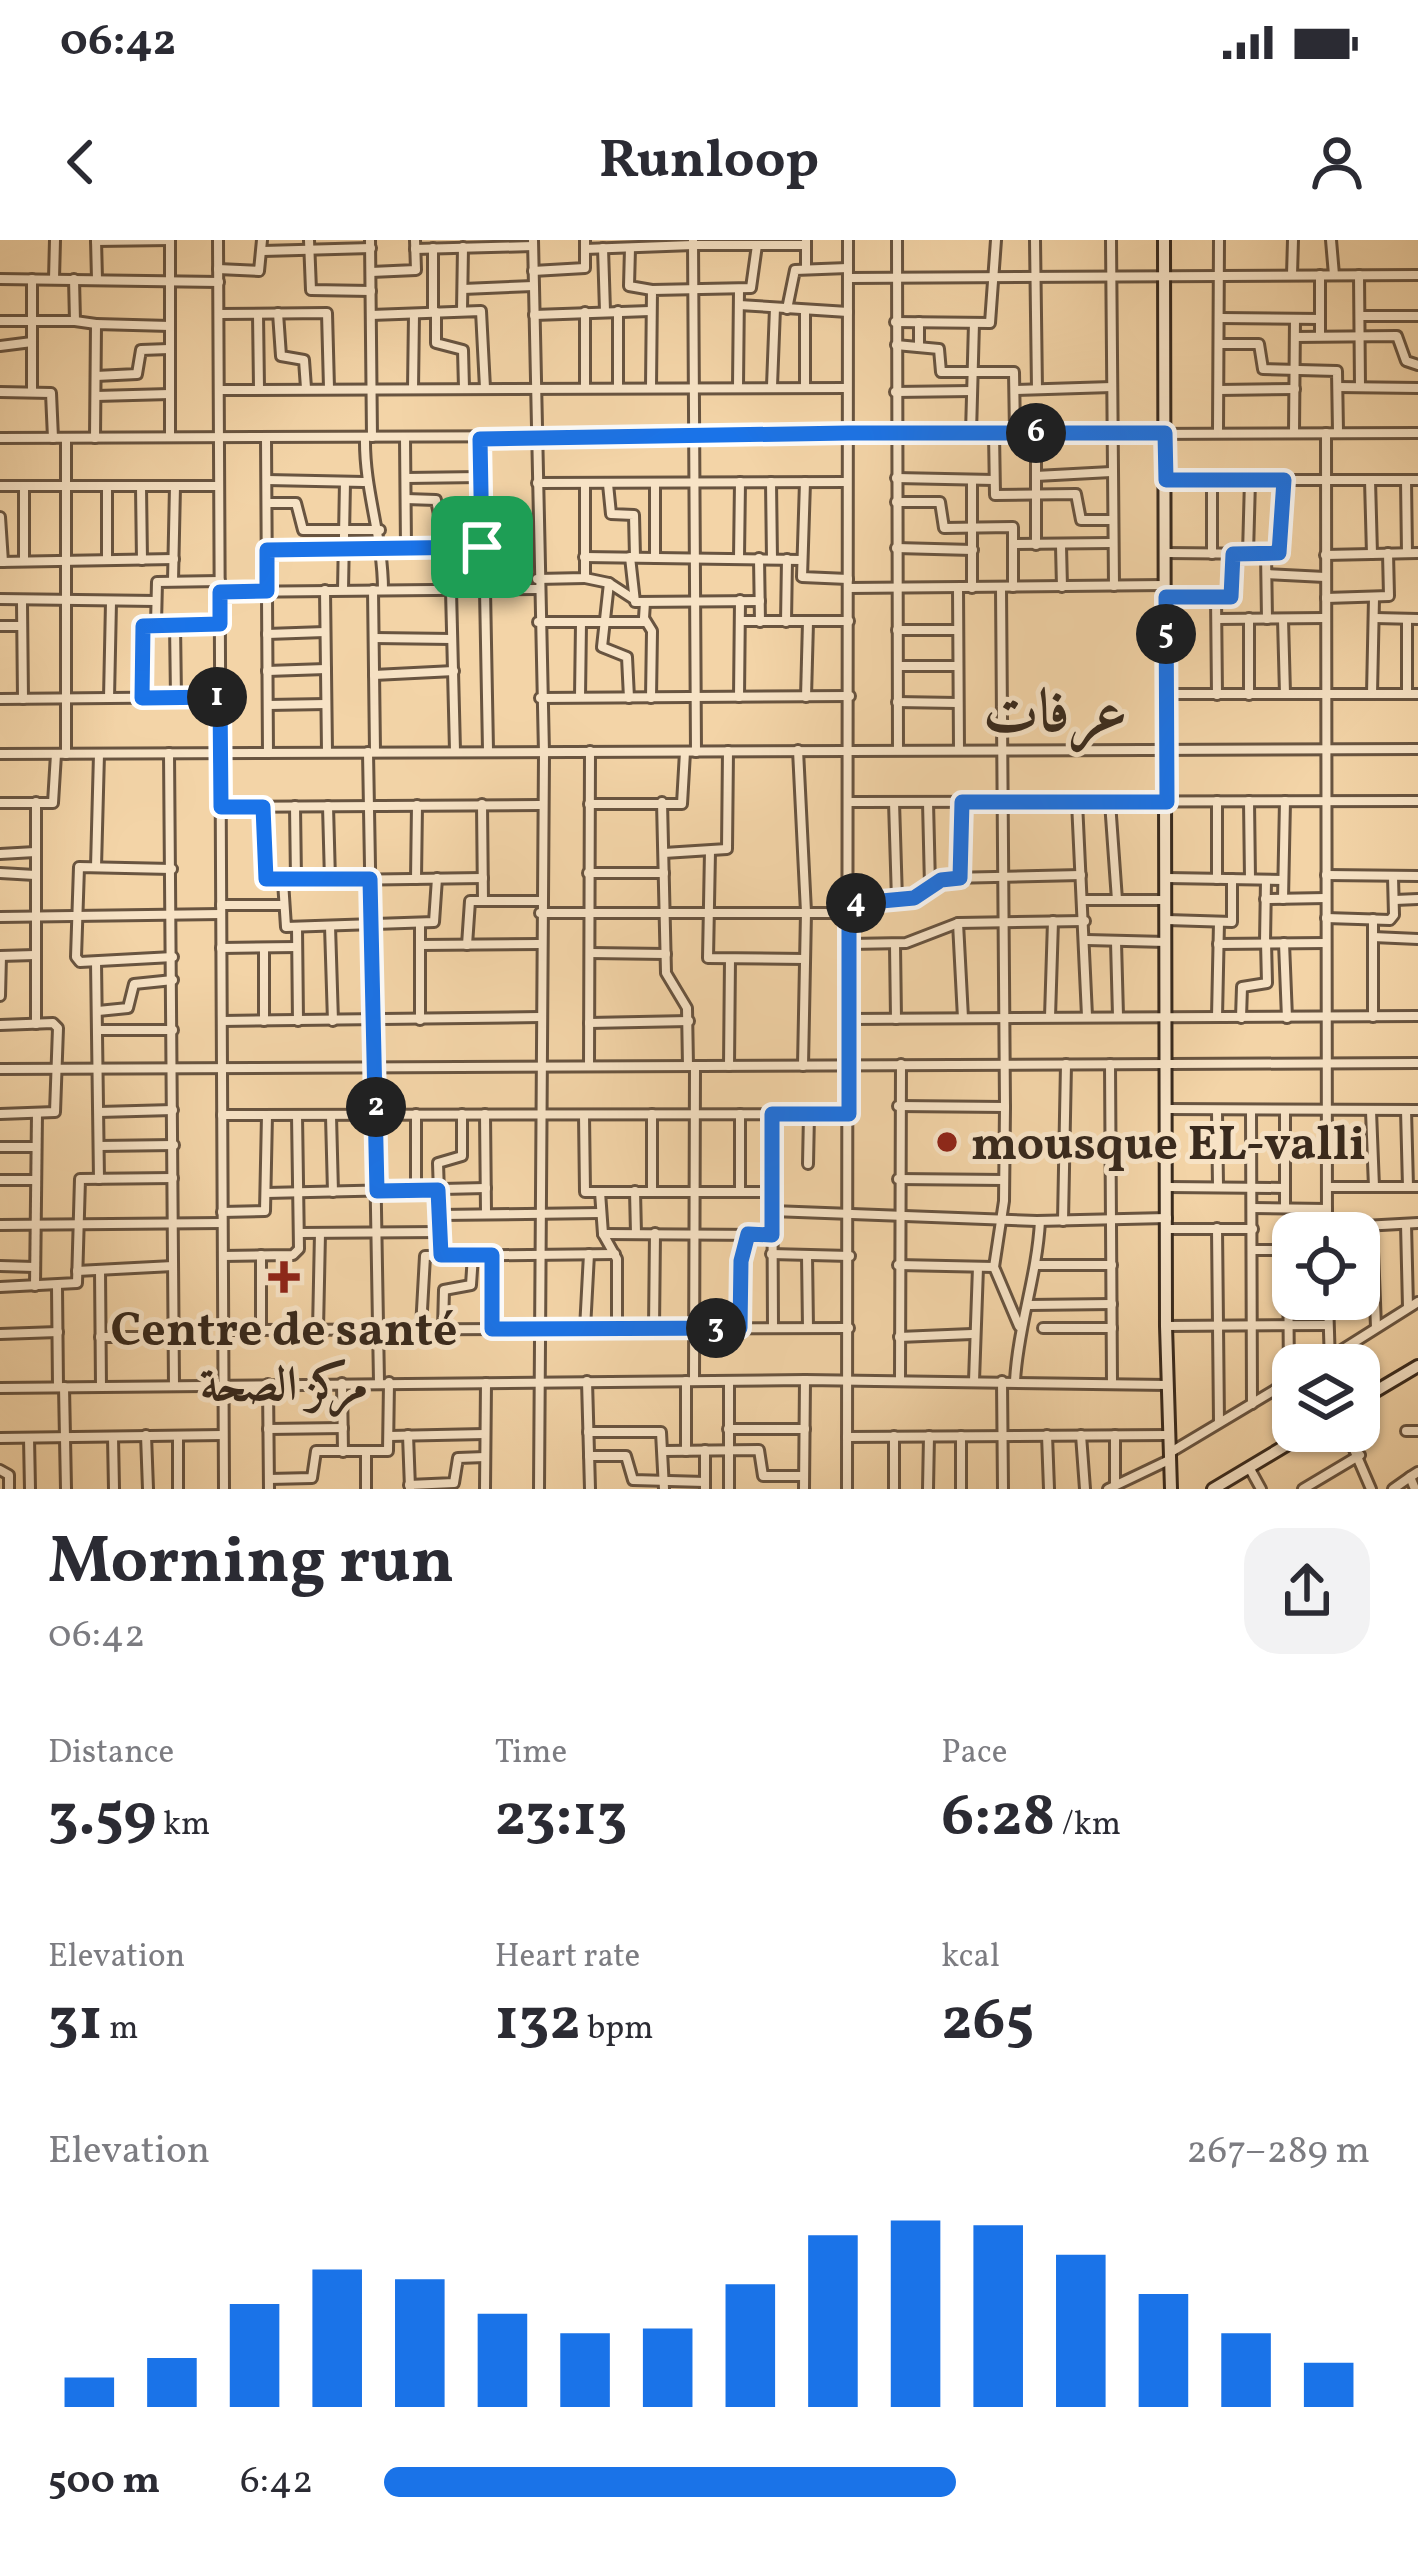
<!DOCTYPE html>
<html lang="en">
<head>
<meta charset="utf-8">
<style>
  body { margin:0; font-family:Vollkorn,Amiri,serif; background:#f2f2f3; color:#2b2b33; height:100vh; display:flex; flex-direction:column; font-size:45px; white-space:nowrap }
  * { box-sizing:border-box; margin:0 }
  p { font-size:39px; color:#7c7c81 }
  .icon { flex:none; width:66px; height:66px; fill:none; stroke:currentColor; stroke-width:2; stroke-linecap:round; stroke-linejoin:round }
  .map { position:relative; height:1249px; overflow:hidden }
  .drawer { display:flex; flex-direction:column; background:#fff; flex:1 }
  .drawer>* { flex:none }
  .tools { position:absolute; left:1272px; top:972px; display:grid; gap:24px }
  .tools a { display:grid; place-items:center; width:108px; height:108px; border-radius:24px; background:#fff; box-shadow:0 3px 9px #0004; font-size:60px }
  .pin { position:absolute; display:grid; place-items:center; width:102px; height:102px; color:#fff; margin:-51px; border-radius:24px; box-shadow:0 6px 18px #0006 }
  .km { position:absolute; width:60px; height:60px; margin:-30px; border-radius:50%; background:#222; color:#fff; font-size:33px; line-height:60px; text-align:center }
  .round { display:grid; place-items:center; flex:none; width:126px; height:126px; border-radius:36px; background:#f2f2f3 }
  .head { display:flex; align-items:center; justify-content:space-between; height:204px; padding:0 48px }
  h1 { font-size:66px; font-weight:700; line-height:90px }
  .figures { display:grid; grid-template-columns:repeat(3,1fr); gap:18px; height:204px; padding:12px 48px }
  .figures div { display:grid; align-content:center }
  .figures b { font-size:60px; font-weight:700 }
  .figures small { font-size:33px; font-weight:400 }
  .figures p { font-size:33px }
  .chart { height:336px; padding:24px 48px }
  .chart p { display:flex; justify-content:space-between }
  .chart svg { width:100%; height:216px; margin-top:12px; stroke:#1a73e8; stroke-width:6 }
  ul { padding:0 48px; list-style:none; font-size:39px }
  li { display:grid; grid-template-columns:192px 144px 1fr; align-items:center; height:90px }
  li i { height:30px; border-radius:15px; background:#1a73e8 }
  .status { display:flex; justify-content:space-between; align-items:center; height:84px; padding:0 60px; background:#fff; direction:ltr }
  .status svg { height:33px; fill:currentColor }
  header { display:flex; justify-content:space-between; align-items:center; height:156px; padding:0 48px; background:#fff; font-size:54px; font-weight:700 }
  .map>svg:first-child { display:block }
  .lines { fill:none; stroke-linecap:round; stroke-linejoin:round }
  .street-casing { stroke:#685440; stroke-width:14 }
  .secondary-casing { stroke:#392a1d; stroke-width:16 }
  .street { stroke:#f7e3c6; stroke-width:8 }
  .secondary { stroke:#f7e3c6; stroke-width:10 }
  .route-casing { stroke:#fff; stroke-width:24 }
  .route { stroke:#1a73e8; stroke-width:15 }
  .poi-dot { fill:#8f2418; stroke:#f7e3c6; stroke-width:4.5 }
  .labels { text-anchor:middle; stroke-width:10; stroke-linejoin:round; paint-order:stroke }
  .poi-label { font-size:48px; font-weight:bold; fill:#392a1d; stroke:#f7e3c6; text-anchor:start }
  .district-label { font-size:60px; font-weight:bold; fill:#392a1d; stroke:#f7e3c6 }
</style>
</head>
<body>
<div class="status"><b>06:42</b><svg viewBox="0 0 49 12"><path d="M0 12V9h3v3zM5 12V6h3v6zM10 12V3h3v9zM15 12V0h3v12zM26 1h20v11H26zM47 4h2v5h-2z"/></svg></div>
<header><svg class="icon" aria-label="back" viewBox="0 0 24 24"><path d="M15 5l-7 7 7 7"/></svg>Runloop<svg class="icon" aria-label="person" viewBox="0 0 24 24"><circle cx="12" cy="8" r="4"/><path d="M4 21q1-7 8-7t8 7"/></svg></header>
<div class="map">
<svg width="1418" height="1249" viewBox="0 0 1418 1249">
  <rect width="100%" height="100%" fill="#f3d4a7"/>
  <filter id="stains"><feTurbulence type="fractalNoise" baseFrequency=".00167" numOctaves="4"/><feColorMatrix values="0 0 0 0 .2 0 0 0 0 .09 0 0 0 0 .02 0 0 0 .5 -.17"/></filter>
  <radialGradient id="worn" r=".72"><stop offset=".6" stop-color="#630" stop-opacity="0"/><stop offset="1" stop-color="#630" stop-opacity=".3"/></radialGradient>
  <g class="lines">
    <defs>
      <g id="street">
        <path d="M96,0l1,39"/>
        <path d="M170,0v197"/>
        <path d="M218,0l6,1249"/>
        <path d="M309,0l2,50 60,1"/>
        <path d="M370,0l2,197"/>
        <path d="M533,0l11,513 -5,736"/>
        <path d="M693,0l3,512"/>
        <path d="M897,0l1,510"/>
        <path d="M1035,0l2,149"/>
        <path d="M1111,0l3,346"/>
        <path d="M1331,0l3,35"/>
        <path d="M96,1l74,-1"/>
        <path d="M806,1v28"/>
        <path d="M693,5h113"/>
        <path d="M603,8l2,63"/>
        <path d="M630,8l-1,38 23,4"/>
        <path d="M415,9l118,-3"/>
        <path d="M585,9l108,-4"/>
        <path d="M263,11l108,-3"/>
        <path d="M218,29l41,2 3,-31"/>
        <path d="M533,31l52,-3v-28"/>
        <path d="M371,32l45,-2 -1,-30"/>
        <path d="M1292,35l1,-35"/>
        <path d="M1359,35l1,112"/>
        <path d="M849,38l569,-3"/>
        <path d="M0,39l219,3"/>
        <path d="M32,39v112"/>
        <path d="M54,39l1,-39"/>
        <path d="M74,39l1,42 21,3"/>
        <path d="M463,49l70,-3"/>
        <path d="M739,65l109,7"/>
        <path d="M787,69l8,-39 53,-2"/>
        <path d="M462,71l1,-64"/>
        <path d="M618,71v76"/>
        <path d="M433,72v-64"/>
        <path d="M436,72v31l27,7 1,38"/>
        <path d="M585,72v75"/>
        <path d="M278,73l3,43 23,4 2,28"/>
        <path d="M219,74l108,-1 2,75"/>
        <path d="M258,74l1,74"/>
        <path d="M371,75l110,-4 4,77"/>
        <path d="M534,75l116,-4"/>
        <path d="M1360,76h58"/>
        <path d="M1220,78l100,1"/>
        <path d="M0,81h75"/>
        <path d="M895,82l95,1 6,-83"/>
        <path d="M919,82v25"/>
        <path d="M1320,96v-61"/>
        <path d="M1295,97l102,-1 9,25 12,4"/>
        <path d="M1220,104h39l4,25 74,2 1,61"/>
        <path d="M896,105l43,4 2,23h73l1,61"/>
        <path d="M0,106l32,-4"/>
        <path d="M96,136l41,-2 4,-24 28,-1"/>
        <path d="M738,146l1,-96"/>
        <path d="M772,146l3,-78"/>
        <path d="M651,147l1,-97 99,-2 6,-43"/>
        <path d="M805,147v-76"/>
        <path d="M1338,147l80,1"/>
        <path d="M413,149l1,-75"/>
        <path d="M219,150l628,-2"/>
        <path d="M1015,150l97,-3"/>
        <path d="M1219,150l76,-1"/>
        <path d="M0,152l51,1 2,45"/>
        <path d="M895,152l77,-1"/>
        <path d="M96,156l74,-2"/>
        <path d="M1218,192l1,-192"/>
        <path d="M1294,192l1,-113"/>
        <path d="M971,193l3,-110"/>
        <path d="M994,193l1,62 81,-1 5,26h30"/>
        <path d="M1326,193l1,800"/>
        <path d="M365,197c-1,54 18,99 18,153"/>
        <path d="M0,198l1418,-5"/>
        <path d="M95,198l1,-114 74,2"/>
        <path d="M266,198l2,315"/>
        <path d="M405,198l1,110"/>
        <path d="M480,198l2,152"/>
        <path d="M1036,236l75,-4"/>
        <path d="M406,238l75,-1"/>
        <path d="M896,238l98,2"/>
        <path d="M267,240l97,2"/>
        <path d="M1166,240h252"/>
        <path d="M1212,240v74"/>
        <path d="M1370,240l2,74"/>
        <path d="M1406,240l1,73"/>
        <path d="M771,242l1,77"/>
        <path d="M805,242l-3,95 46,2"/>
        <path d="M537,243l310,-1"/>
        <path d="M608,244l3,30 23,1 1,42"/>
        <path d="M0,246h219"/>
        <path d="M24,247v74"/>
        <path d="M141,247l1,73"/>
        <path d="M406,259l30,1 5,25h40"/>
        <path d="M896,262h44l4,26 69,-1v60"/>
        <path d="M267,263h29l7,27h77"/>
        <path d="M0,277l3,45"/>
        <path d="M1015,304l96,-1"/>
        <path d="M1036,305v-112"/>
        <path d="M1061,306l1,41"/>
        <path d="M896,308l77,2"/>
        <path d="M267,310l215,-3"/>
        <path d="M1166,313l112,1 6,-74"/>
        <path d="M1248,314l2,-74"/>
        <path d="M1266,314l1,65"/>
        <path d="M1325,315l93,-2"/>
        <path d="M584,317l218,3"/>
        <path d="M630,317l5,45 125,-1"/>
        <path d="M655,318v-75"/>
        <path d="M739,318l1,-76"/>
        <path d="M759,318l1,64"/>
        <path d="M107,320v-73"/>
        <path d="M0,322l174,-3"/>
        <path d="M1267,334l58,3"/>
        <path d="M585,338l24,5 23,15"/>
        <path d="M537,339l48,-1v-94"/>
        <path d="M173,341l2,-95"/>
        <path d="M609,343l-7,64 25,10 2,41"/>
        <path d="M848,348l317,-3"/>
        <path d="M958,348l1,162"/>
        <path d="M972,348v-108"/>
        <path d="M1001,348l4,519 -1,94 -10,66 25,59"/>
        <path d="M325,350l2,162"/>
        <path d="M343,350l2,-108"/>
        <path d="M373,350l2,162"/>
        <path d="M451,350l4,161"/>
        <path d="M485,350l3,160"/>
        <path d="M220,352l317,-3"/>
        <path d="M1167,357h64l2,-43"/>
        <path d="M1216,357l1,98"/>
        <path d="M1326,358l63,-2 -1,-43"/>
        <path d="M0,359l156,2"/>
        <path d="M645,362l-1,16 8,13 -1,67"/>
        <path d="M22,363l1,96"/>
        <path d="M1249,378v77"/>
        <path d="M1375,378l43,1"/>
        <path d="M1217,379l108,-1"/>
        <path d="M1283,379l2,75"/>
        <path d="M1407,379v75"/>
        <path d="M740,381h109"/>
        <path d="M538,382h107"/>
        <path d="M786,382l1,-63"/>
        <path d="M156,384l1,-42 63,-1"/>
        <path d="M175,384l1,74"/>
        <path d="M0,386h22"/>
        <path d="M897,390h60"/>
        <path d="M267,394l58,-2"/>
        <path d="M374,398l78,1"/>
        <path d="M898,426h60"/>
        <path d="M267,431l59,-2"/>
        <path d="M374,435l80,-4"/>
        <path d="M1167,454h251"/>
        <path d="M1372,454l2,-96"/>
        <path d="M580,457l1,-74"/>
        <path d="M739,457l1,-97"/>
        <path d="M806,457l2,-75"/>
        <path d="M109,458l2,-96"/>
        <path d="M142,458l1,-72 77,-2"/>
        <path d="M540,458l310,-2"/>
        <path d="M0,459l220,-2"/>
        <path d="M897,462l60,1"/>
        <path d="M268,465l58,-1"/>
        <path d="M798,510l8,162 -3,154"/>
        <path d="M368,512l11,630"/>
        <path d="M169,513l5,633"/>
        <path d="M0,514l1418,-5"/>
        <path d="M66,514v-316"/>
        <path d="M1249,561l1,78"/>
        <path d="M662,562l4,171 21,35 1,58"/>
        <path d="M850,562l568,-1"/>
        <path d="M894,562l3,98"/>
        <path d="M928,562l2,84"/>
        <path d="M1077,562l10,214"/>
        <path d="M1110,562l7,98"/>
        <path d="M0,563h53l3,-49"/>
        <path d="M482,564l1,97"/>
        <path d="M589,564h93l3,-52"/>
        <path d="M295,566l1,74"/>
        <path d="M328,566l2,74"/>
        <path d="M221,567l320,-2"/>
        <path d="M263,567l5,74 215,-3"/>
        <path d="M710,611l-2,107 97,1"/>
        <path d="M664,613l63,-4 1,-98"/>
        <path d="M0,614l35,-2"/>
        <path d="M96,627l3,-113"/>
        <path d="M172,629l-93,-2 -3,90 4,5 93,-5"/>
        <path d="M0,633l35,2"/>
        <path d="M588,633h76"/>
        <path d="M1326,635l92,1"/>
        <path d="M960,638l2,-76"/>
        <path d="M1167,638l116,2"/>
        <path d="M416,639l1,-74"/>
        <path d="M1217,639v-78"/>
        <path d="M283,641l3,46 148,-5 3,-44"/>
        <path d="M1265,659l61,-1"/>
        <path d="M1283,659l2,-98"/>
        <path d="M1082,660h84"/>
        <path d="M1395,660l23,-1"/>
        <path d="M849,663l65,-5 34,-20 133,-3"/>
        <path d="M221,665h62"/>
        <path d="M540,673h309"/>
        <path d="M0,677l221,-3"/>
        <path d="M1326,678l64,2 4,-5 -1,-38"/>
        <path d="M1167,680l65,2v-43"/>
        <path d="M958,683l5,95"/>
        <path d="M330,686l3,95"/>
        <path d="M297,687l1,94"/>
        <path d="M1373,697l45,2"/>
        <path d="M1087,700l79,2"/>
        <path d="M1116,702l2,74"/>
        <path d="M1265,702l1,-62"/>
        <path d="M1284,703l3,75"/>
        <path d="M849,704l57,-1 52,-20 127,-2"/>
        <path d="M1218,704l108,-1"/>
        <path d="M420,705l120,-1"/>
        <path d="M467,705l3,-44h70"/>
        <path d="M895,705l1,74"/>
        <path d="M221,708l76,-1"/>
        <path d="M590,713l76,1"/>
        <path d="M0,716l35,-1"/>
        <path d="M96,722l3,217"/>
        <path d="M0,756l1,-40"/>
        <path d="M98,771l30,-3 6,-24 39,-4"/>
        <path d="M1050,777l3,-96"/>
        <path d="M1217,777l2,-95"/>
        <path d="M1373,777v-98"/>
        <path d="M1241,778l1,-31 25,-4 -1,-41"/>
        <path d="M848,779l570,-3"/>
        <path d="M420,780v-97"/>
        <path d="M222,781l318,-4"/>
        <path d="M264,781v-73"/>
        <path d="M589,783l100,-2"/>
        <path d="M36,784v-222"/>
        <path d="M0,785l53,-2 5,5 -3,84 -55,2"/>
        <path d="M98,790h75"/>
        <path d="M1110,824l2,319"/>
        <path d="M589,826l1,-315"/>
        <path d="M729,826l1,-107"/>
        <path d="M0,829l1418,-6"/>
        <path d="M898,866l107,1"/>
        <path d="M1167,869l251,1"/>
        <path d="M1406,870l2,77"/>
        <path d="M1371,871l3,76"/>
        <path d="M99,872l74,-2"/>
        <path d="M1217,872l1,74"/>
        <path d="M1251,872l1,292"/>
        <path d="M416,874v76"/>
        <path d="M485,874l1,99"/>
        <path d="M740,874v78"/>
        <path d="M772,874l1,214"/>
        <path d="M222,875l627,-1"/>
        <path d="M584,875l1,77h188"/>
        <path d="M331,876l2,76"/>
        <path d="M99,906l75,-1"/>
        <path d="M0,907h36"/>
        <path d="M808,924l1,-50"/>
        <path d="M898,939l106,1"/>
        <path d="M0,940h36"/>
        <path d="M1168,947l117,1"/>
        <path d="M1327,947h91"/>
        <path d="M635,951l1,43"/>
        <path d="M652,951v-77"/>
        <path d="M600,952l3,42 14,25v70"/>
        <path d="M266,953l220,-5"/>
        <path d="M1252,968l75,1"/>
        <path d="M1285,968v-96"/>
        <path d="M772,971l265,10 130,-3"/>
        <path d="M222,972l43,-1 2,-96"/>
        <path d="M440,975l160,-2"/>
        <path d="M1063,981l3,-157"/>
        <path d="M1406,984l2,83"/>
        <path d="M0,985l222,-2"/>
        <path d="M1372,986l4,101"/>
        <path d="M1217,988l2,194"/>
        <path d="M1327,988l91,-5"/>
        <path d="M1168,989h85"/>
        <path d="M299,993l141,-1"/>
        <path d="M603,994l169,1"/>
        <path d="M1253,1010h39"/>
        <path d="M1288,1010l1,132"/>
        <path d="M771,1014l79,2"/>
        <path d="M261,1015v75"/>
        <path d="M441,1015l-3,-92 24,-7v-42"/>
        <path d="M492,1015v74"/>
        <path d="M807,1015l1,73"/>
        <path d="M223,1016l70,-1 6,-6 -2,-134"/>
        <path d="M898,1025l96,2"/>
        <path d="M1037,1025h75"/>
        <path d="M0,1026l34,1"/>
        <path d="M100,1030l1,117"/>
        <path d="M77,1031l96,-5"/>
        <path d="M35,1046l2,-172"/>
        <path d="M0,1047l77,-4 3,-104 93,-1"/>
        <path d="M57,1047l1,100"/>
        <path d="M1328,1059l2,66"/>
        <path d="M1029,1065l83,-1"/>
        <path d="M1166,1086l162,-1"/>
        <path d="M421,1088l4,-72 190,-2"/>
        <path d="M443,1088l1,-38 27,-5 2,-30"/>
        <path d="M740,1088l1,-67 7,-27"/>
        <path d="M1043,1088h69"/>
        <path d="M585,1089l4,-75"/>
        <path d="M654,1089l1,-96"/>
        <path d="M223,1090l626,-2"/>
        <path d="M318,1090l2,-97"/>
        <path d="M0,1094l58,-2"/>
        <path d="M100,1097h74"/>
        <path d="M899,1097l73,-3"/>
        <path d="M1318,1125l100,-63"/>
        <path d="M587,1141l3,108"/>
        <path d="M694,1141l1,-315"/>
        <path d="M900,1141l1,-317"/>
        <path d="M974,1141l4,-114"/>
        <path d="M1002,1141l1,108"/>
        <path d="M1015,1141c3,-55 22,-104 25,-160"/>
        <path d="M342,1143l1,69"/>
        <path d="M268,1144l1,105"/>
        <path d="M64,1147l2,102"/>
        <path d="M0,1148l805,-8 363,5"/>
        <path d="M268,1189l75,-1"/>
        <path d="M728,1189h77"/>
        <path d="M1346,1191l25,58"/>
        <path d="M1406,1191h12"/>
        <path d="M588,1192h73l3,57"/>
        <path d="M146,1195l2,54"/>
        <path d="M408,1195l2,53"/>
        <path d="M1047,1195l2,54"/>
        <path d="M1081,1195l4,54"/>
        <path d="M178,1196v53"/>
        <path d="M389,1196l96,-2"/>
        <path d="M894,1196v53"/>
        <path d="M961,1196v53"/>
        <path d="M113,1197l1,52"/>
        <path d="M847,1197l322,-2"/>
        <path d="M0,1198l223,-3"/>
        <path d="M29,1198l1,51"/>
        <path d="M705,1210v39"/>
        <path d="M664,1211l95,-1 4,26h41"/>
        <path d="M686,1211v-70"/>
        <path d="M366,1212v37"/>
        <path d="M1171,1212l122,-73"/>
        <path d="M589,1216h37l7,24 72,2"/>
        <path d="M1250,1229l11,20"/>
        <path d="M0,1230l9,5v14"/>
        <path d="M269,1239l43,-1 4,-27h72l1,-69"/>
        <path d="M409,1245l45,-2 4,-25 27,-1"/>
        <path d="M1115,1245v-50"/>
        <path d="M485,1249l1,-106"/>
        <path d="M729,1249v-108"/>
        <path d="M804,1249l1,-109"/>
        <path d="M847,1249l1,-1249"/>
        <path d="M928,1249l1,-53"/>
        <path d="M1108,1249l61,-29"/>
        <path d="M1303,1249l57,-34"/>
        <path d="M1393,1249l17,-12"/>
        <path d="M1415,1249l-5,-12 8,-5"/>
      </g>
      <g id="secondary">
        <path d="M1164,0l2,1086 5,163"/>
        <path d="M1359,1161l59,-35"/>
        <path d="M1213,1249l97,-58"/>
      </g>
    </defs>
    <!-- street casing -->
    <use href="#street" class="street-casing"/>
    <!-- secondary casing -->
    <use href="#secondary" class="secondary-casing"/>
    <!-- street -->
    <use href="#street" class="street"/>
    <!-- secondary -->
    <use href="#secondary" class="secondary"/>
  </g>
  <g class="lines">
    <defs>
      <path id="route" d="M848,193h317l1,47h118l-5,73 -46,1 -2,43h-65l1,205h-205l-2,76 -19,2 -27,18 -65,6v210h-77v121l-24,-1 -7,27 -1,67 -248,1v-74h-51l-3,-65 -61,1 -7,-312h-104l-3,-72h-42l-1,-110 -78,1 1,-72 77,-2v-32l47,-1v-41l215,-3 -2,-108z"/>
    </defs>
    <!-- route casing -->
    <use href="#route" class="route-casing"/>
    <!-- route -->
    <use href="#route" class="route"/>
  </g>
  <!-- markers -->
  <g class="poi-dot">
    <circle cx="947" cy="902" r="12"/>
    <path d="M278 1019h12v12h12v12h-12v12h-12v-12h-12v-12h12z"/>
  </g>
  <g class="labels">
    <!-- poi labels -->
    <g class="poi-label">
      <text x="971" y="919">mousque EL-valli</text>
      <text x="284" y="1105" text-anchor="middle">Centre de santé<tspan x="284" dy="55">مركز الصحة</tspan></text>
    </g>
    <!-- district labels -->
    <g class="district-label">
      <text x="1055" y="491">عرفات</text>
    </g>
  </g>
  <rect width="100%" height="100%" filter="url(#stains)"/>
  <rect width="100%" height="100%" fill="url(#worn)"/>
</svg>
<div class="tools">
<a><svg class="icon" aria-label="locate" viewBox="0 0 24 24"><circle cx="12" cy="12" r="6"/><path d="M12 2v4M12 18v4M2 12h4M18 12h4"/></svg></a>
<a><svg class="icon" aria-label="layers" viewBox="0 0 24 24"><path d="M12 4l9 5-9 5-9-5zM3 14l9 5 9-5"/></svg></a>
</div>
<div class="pin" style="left:482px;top:307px;background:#1e9e55"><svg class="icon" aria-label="arrive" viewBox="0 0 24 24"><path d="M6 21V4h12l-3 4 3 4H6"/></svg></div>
<b class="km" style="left:217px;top:457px">1</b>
<b class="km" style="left:376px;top:867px">2</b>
<b class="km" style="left:716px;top:1088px">3</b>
<b class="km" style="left:856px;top:663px">4</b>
<b class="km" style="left:1166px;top:394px">5</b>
<b class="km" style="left:1036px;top:193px">6</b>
</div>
<section class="drawer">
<div class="head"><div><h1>Morning run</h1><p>06:42</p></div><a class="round"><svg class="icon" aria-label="share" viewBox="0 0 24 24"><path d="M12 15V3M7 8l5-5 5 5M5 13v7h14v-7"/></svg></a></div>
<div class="figures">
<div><p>Distance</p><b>3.59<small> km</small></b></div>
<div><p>Time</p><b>23:13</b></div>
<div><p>Pace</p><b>6:28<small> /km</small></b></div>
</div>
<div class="figures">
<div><p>Elevation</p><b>31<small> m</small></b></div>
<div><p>Heart rate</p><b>132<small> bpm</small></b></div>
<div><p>kcal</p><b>265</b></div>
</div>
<div class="chart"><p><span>Elevation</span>267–289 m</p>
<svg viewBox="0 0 160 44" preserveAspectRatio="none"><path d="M5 44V38M15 44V34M25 44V23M35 44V16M45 44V18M55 44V25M65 44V29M75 44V28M85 44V19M95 44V9M105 44V6M115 44V7M125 44V13M135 44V21M145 44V29M155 44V35"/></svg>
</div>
<ul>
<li><b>500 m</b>6:42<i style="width:58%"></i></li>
</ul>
</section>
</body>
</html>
